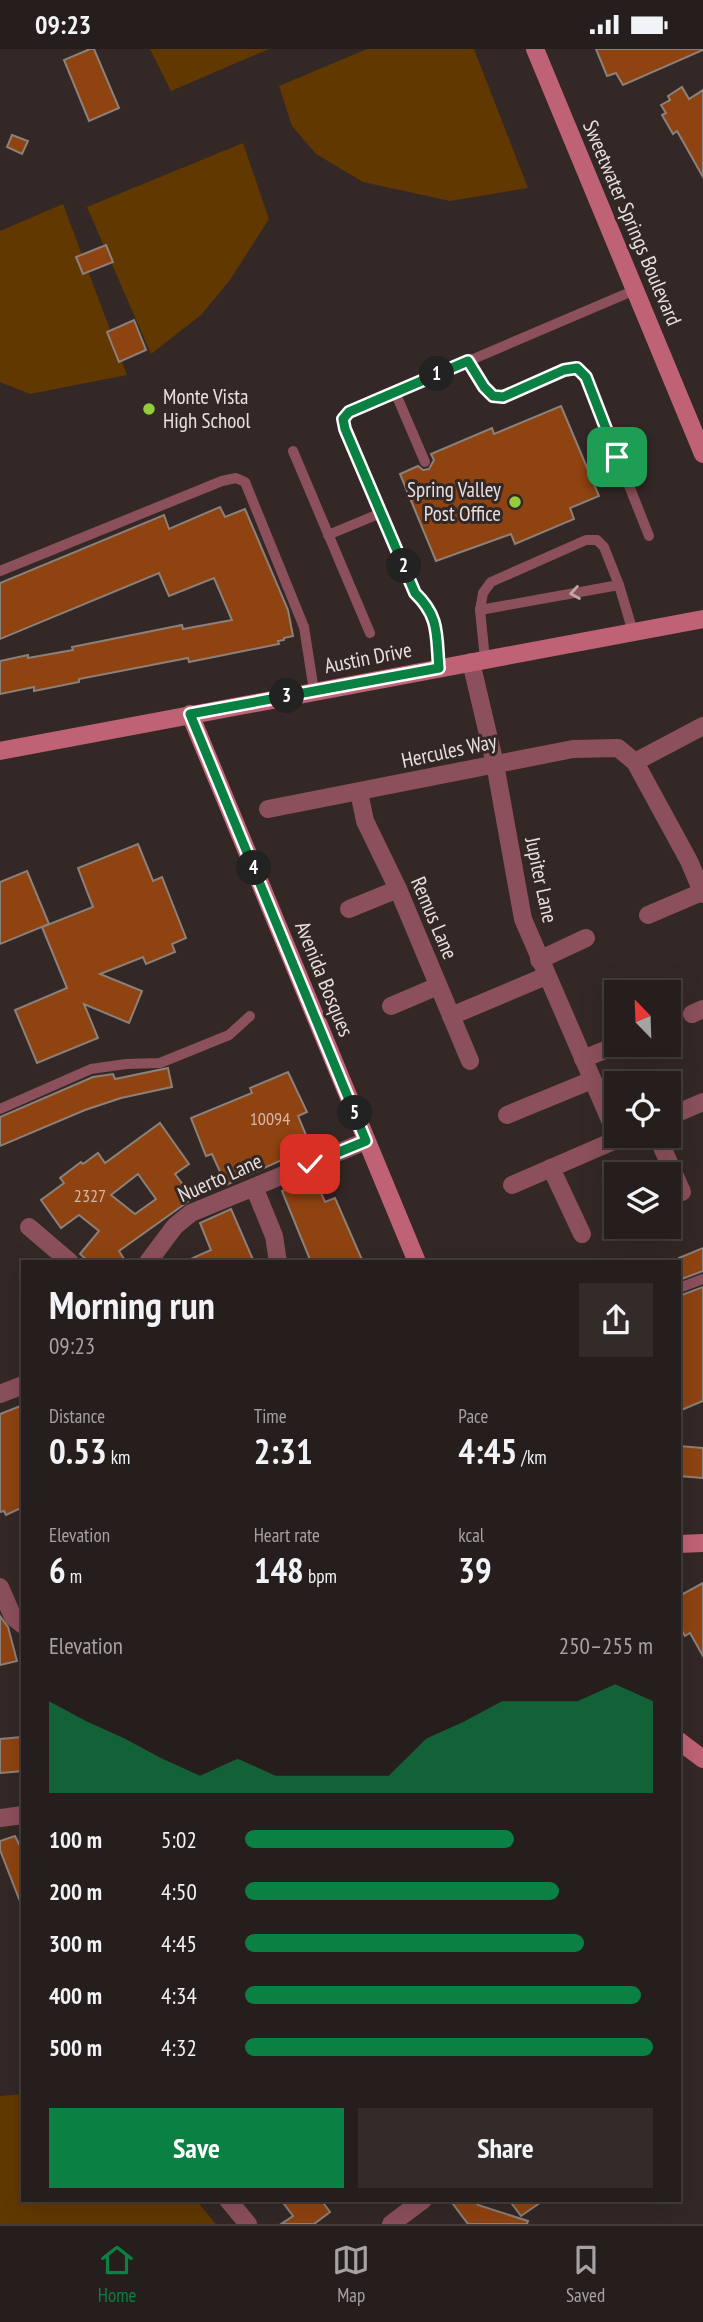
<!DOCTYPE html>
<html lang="en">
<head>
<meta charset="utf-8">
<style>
  body { margin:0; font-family:"PT Sans Narrow",sans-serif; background:#322b29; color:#f1f3f6; height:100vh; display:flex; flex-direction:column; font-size:26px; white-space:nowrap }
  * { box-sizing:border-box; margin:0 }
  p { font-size:23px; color:#a4a2a3 }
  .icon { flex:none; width:38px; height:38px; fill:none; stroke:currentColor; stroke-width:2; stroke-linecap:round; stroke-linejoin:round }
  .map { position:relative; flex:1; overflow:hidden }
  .drawer { position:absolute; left:21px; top:1211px; width:660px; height:942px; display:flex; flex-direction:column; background:#261e1c; border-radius:0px; box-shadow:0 7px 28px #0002,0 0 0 2px #423c3b }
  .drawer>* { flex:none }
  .needle { width:46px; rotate:337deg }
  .fabs { position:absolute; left:604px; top:931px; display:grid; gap:14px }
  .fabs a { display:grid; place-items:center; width:77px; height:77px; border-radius:0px; background:#261e1c; box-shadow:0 7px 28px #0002,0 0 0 2px #423c3b; font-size:35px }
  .pin { position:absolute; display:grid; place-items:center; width:60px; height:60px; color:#fff; margin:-30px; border-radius:14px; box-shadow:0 4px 10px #0006 }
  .km { position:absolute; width:35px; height:35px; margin:-18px; border-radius:50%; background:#222; color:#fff; font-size:19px; line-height:35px; text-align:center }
  .round { display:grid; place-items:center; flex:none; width:74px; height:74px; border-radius:0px; background:#322b29 }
  .headline { display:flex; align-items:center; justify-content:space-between; height:119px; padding:0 28px }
  h1 { font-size:38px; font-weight:700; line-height:52px }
  .stats { display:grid; grid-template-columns:repeat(3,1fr); gap:10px; height:119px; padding:7px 28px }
  .stats div { display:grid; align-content:center }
  .stats b { font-size:35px; font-weight:700 }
  .stats small { font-size:19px; font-weight:400 }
  .stats p { font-size:19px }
  .chart { height:196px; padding:14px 28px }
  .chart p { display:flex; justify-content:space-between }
  .chart svg { width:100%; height:126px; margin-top:7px; fill:#0b8043; opacity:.7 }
  .primary-button { display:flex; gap:14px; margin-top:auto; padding:14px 28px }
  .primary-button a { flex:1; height:80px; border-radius:0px; background:#0b8043; color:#fff; font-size:28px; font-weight:700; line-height:80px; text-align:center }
  .primary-button a+a { background:#322b29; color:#f1f3f6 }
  ul { padding:0 28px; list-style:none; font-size:23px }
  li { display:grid; grid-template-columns:112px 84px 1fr; align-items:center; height:52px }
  li i { height:18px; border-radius:9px; background:#0b8043 }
  .status { display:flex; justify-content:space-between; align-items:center; height:49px; padding:0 35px; background:#261e1c; direction:ltr }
  .status svg { height:19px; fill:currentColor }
  .tab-bar { display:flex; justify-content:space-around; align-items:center; height:98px; border-top:2px solid #423c3b; background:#261e1c; font-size:19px; color:#a4a2a3 }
  .tab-bar a { display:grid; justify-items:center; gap:4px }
  .tab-bar .selected { color:#0b8043 }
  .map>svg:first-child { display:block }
  .green { fill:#603800 }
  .building { fill:#8f4311; stroke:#8c807a; stroke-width:2; fill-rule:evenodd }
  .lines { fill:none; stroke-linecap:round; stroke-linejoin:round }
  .lane { stroke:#8b505b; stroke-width:10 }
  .street { stroke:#8b505b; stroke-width:18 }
  .secondary { stroke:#c06275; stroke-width:18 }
  .oneway { stroke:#c2a6aa }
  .route-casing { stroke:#fff; stroke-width:14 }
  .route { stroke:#0b8043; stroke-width:9 }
  .poi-dot { fill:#95cc3a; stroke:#332826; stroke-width:2.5 }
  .labels { text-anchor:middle; stroke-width:6; stroke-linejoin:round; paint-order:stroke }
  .number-label { font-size:18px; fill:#d1b8ab }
  .street-label { font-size:21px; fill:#e7dfde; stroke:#332826 }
  .poi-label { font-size:21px; fill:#e7dfde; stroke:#332826; text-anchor:start }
</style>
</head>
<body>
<div class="status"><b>09:23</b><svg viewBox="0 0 49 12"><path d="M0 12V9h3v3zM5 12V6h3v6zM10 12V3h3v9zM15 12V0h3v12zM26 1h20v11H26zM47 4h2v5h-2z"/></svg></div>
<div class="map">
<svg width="703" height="2175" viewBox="0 0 703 2175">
  <rect width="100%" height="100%" fill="#332826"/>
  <!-- green -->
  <g class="green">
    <path d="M150,0h119l-98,42z"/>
    <path d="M367,0h107l54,139 -78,13 -87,-19 -47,-28 -24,-28 -13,-40z"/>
    <path d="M243,94l26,76 -39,61 -29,35 -50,39 -64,-147z"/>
    <path d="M63,155l64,171 -97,19 -30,-12v-151z"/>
    <path d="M23,2045v106h173l20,24h-216v-128z"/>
  </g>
  <!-- building -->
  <g class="building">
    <path d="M90,0h4l25,59 -30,13 -25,-61z"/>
    <path d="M596,0h107v1l-80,35 -7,-12 -9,3z"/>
    <path d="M682,38l7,12 14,-9v87l-26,-46 -4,3 -11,-19 4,-2 -5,-8 9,-5 -2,-4z"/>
    <path d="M12,86l16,6 -6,13 -15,-7z"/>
    <path d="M106,196l7,17 -30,12 -7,-17z"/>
    <path d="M134,271l12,30 -27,12 -12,-30z"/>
    <path d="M561,357l38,90 -29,12 4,11 -59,25 -4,-10 -75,27 -36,-87 18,-8 5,4 6,-1 5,-9 -3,-6 61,-26 2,6z"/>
    <path d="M220,458l5,10 20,-8 43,101 5,26 -9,2v2l-6,1 1,3 -90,18 -1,-4 -109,21v3l-45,9v-4l-34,7v-33l28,-6v3l45,-8 -1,-3 110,-22 1,4 49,-9 -18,-42 -45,18 -10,-23 -159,66v-56l164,-68 5,14z"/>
    <path d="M138,795l15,37 9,-4 24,61 -14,6 3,8 -29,12 -3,-7 -43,17 42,17 -13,32 -45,-19 14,34 -61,25 -22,-53 52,-22 -25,-61 51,-20 -15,-39z"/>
    <path d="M27,822l22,53 -49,20v-62z"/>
    <path d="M168,1019l4,19 -51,11 -36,12 -85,36v-29l93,-40 20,-3 2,5z"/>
    <path d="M288,1023l19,40 -9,4 13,31 -85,38 -14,-31 -6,2 -15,-38 61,-25 -2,-5z"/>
    <path d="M160,1074l29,41 -14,10 18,24 -74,53 7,11h-37l-9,-8 19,-23 -20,-16 -18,13 -20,-28 23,-17 -4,-5 21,-16 2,2 15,-11 7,10zM138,1125l18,25 -21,15 -24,-19z"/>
    <path d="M314,1128l11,25 10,-4 28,64h-52l-29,-71z"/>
    <path d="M231,1160l23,53h-70l27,-12 -11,-27z"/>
    <path d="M703,1199v23l-24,9v-22z"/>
    <path d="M703,1238v114l-24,10v-115z"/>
    <path d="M23,1356v102l-17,8 -2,-4 -4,1v-98z"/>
    <path d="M679,1397l24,2v30l-24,-2z"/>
    <path d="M703,1534v73l-13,-23 -5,3 -6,-10v-30z"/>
    <path d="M0,1567l8,11 9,34 -17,4z"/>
    <path d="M21,1688l2,34 -23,2v-34z"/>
    <path d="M15,1787l8,16 -2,52 -21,-54v-9z"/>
    <path d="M281,2151h40l9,12 -16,12h-33l12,-8z"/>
    <path d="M450,2151h24l4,5 50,16 -1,3h-59z"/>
    <path d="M509,2151h35l-23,16z"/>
  </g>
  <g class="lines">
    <!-- lane -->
    <g class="lane">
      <path d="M468,312c9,16 16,35 36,36l60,-27 13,-2 9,9 63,159"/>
      <path d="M395,343l30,70"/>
      <path d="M293,402l77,182"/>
      <path d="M328,486l53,-22"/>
      <path d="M0,522l222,-90 14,-3 9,4 59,145 10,64"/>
      <path d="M480,561l3,-17 8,-11 95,-42h11l7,7 15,38"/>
      <path d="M485,610l-5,-49 139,-25 14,47"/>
      <path d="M439,619c-3,-33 1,-50 -24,-75l-70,-164 -2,-9 6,-8 286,-122"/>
      <path d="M0,1060l91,-40 35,-5 34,-1 69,-28 21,-19"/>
      <path d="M679,1239l24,-9"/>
    </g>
    <!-- street -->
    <g class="street">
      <path d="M471,613l24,102 28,155 93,215"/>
      <path d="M635,713l68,-36"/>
      <path d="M359,743l6,29 33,68 72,172"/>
      <path d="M268,760l305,-60 45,-1 17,14 54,99 14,33"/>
      <path d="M349,860l49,-20"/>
      <path d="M648,866l54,-23"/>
      <path d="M539,911l47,-22"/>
      <path d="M391,957l47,-20"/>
      <path d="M692,965l11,-5"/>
      <path d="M451,967l95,-40"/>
      <path d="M583,1010l34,-14"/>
      <path d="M507,1066l85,-35"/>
      <path d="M668,1068l35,-15"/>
      <path d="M657,1087l25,56"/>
      <path d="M551,1119l31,66"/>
      <path d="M512,1136l113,-49"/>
      <path d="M254,1138l20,49 4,26"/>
      <path d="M29,1178l41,35"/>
      <path d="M148,1213l27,-36 16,-13 175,-72"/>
      <path d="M0,1345l23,-9"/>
      <path d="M0,1538l13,30 10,8"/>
      <path d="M0,1769l23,-3"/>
      <path d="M228,2151l20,24"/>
      <path d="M391,2175l32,-24"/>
    </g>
    <!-- secondary -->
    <g class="secondary">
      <path d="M535,0l168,405"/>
      <path d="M190,665l227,548"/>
      <path d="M0,702l703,-132"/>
      <path d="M679,1495l24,-1"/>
      <path d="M679,1692l24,18"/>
    </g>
  </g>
  <!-- one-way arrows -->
  <defs><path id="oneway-chevron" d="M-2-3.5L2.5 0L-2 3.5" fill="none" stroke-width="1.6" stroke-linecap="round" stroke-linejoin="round" transform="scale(1.75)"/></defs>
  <use class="oneway" href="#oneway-chevron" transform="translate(575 544) rotate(170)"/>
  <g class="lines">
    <defs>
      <path id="route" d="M310,1115l56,-23 -176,-427 249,-46c-3,-33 1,-51 -24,-75l-70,-164 -2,-10 6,-7 119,-51 16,26 9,9 10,1 61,-27 13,-2 9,9 31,80"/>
    </defs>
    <!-- route casing -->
    <use href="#route" class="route-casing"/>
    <!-- route -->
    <use href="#route" class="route"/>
  </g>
  <!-- markers -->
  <g class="poi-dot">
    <circle cx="149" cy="360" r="7"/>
    <circle cx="515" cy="453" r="7"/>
  </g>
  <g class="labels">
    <!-- number labels -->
    <g class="number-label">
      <text x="270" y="1076">10094</text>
      <text x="90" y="1153">2327</text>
    </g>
    <!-- street labels -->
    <g class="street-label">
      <text transform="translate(632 174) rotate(67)" y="7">Sweetwater Springs Boulevard</text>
      <text transform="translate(368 609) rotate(-11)" y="7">Austin Drive</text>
      <text transform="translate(449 702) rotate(-12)" y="7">Hercules Way</text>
      <text transform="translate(541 831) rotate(78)" y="7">Jupiter Lane</text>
      <text transform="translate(434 869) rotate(67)" y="7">Remus Lane</text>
      <text transform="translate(324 930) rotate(68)" y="7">Avenida Bosques</text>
      <text transform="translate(220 1129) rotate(-24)" y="7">Nuerto Lane</text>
    </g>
    <!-- poi labels -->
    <g class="poi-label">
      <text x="163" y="355">Monte Vista<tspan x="163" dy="24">High School</tspan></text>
      <text x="501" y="448" text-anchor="end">Spring Valley<tspan x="501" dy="24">Post Office</tspan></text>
    </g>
  </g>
</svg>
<div class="fabs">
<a><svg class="needle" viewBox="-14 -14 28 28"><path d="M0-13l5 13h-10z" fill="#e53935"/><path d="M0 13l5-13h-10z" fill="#a4a2a3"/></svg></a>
<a><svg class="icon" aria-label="locate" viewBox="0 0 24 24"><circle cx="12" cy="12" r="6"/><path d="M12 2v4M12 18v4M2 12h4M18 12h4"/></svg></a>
<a><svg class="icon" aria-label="layers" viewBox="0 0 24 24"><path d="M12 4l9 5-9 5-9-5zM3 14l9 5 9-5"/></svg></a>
</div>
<div class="pin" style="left:617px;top:408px;background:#1e9e55"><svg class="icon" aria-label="arrive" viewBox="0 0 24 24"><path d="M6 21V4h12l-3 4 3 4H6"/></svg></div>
<div class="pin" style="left:310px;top:1115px;background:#d93025"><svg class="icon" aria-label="check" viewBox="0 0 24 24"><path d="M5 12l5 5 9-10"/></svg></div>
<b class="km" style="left:437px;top:325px">1</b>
<b class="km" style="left:404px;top:517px">2</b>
<b class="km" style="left:287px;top:647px">3</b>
<b class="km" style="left:254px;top:819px">4</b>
<b class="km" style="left:355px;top:1064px">5</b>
<section class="drawer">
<div class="headline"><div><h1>Morning run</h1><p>09:23</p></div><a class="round"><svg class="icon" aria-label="share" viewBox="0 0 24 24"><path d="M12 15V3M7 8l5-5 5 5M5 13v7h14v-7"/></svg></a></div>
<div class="stats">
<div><p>Distance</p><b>0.53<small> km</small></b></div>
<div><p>Time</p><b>2:31</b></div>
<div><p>Pace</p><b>4:45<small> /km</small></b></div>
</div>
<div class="stats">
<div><p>Elevation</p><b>6<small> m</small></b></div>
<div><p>Heart rate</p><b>148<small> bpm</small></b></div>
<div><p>kcal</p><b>39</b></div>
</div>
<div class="chart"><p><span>Elevation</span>250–255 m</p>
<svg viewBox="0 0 160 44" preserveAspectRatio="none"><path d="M0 44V12L10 19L20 25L30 32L40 38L50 32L60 38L70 38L80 38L90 38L100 25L110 19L120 12L130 12L140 12L150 6L160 12V44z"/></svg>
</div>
<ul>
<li><b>100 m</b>5:02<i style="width:66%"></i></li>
<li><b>200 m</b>4:50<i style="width:77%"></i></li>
<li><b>300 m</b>4:45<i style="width:83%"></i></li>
<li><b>400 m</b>4:34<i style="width:97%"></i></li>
<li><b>500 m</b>4:32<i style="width:100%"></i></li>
</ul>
<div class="primary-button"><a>Save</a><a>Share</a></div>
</section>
</div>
<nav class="tab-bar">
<a class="selected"><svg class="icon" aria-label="home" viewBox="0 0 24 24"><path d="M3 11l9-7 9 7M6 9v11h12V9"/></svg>Home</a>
<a><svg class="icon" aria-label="map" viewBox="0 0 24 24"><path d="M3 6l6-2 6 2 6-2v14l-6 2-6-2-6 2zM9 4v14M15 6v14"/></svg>Map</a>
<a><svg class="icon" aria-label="saved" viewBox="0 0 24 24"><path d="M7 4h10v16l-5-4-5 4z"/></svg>Saved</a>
</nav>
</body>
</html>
